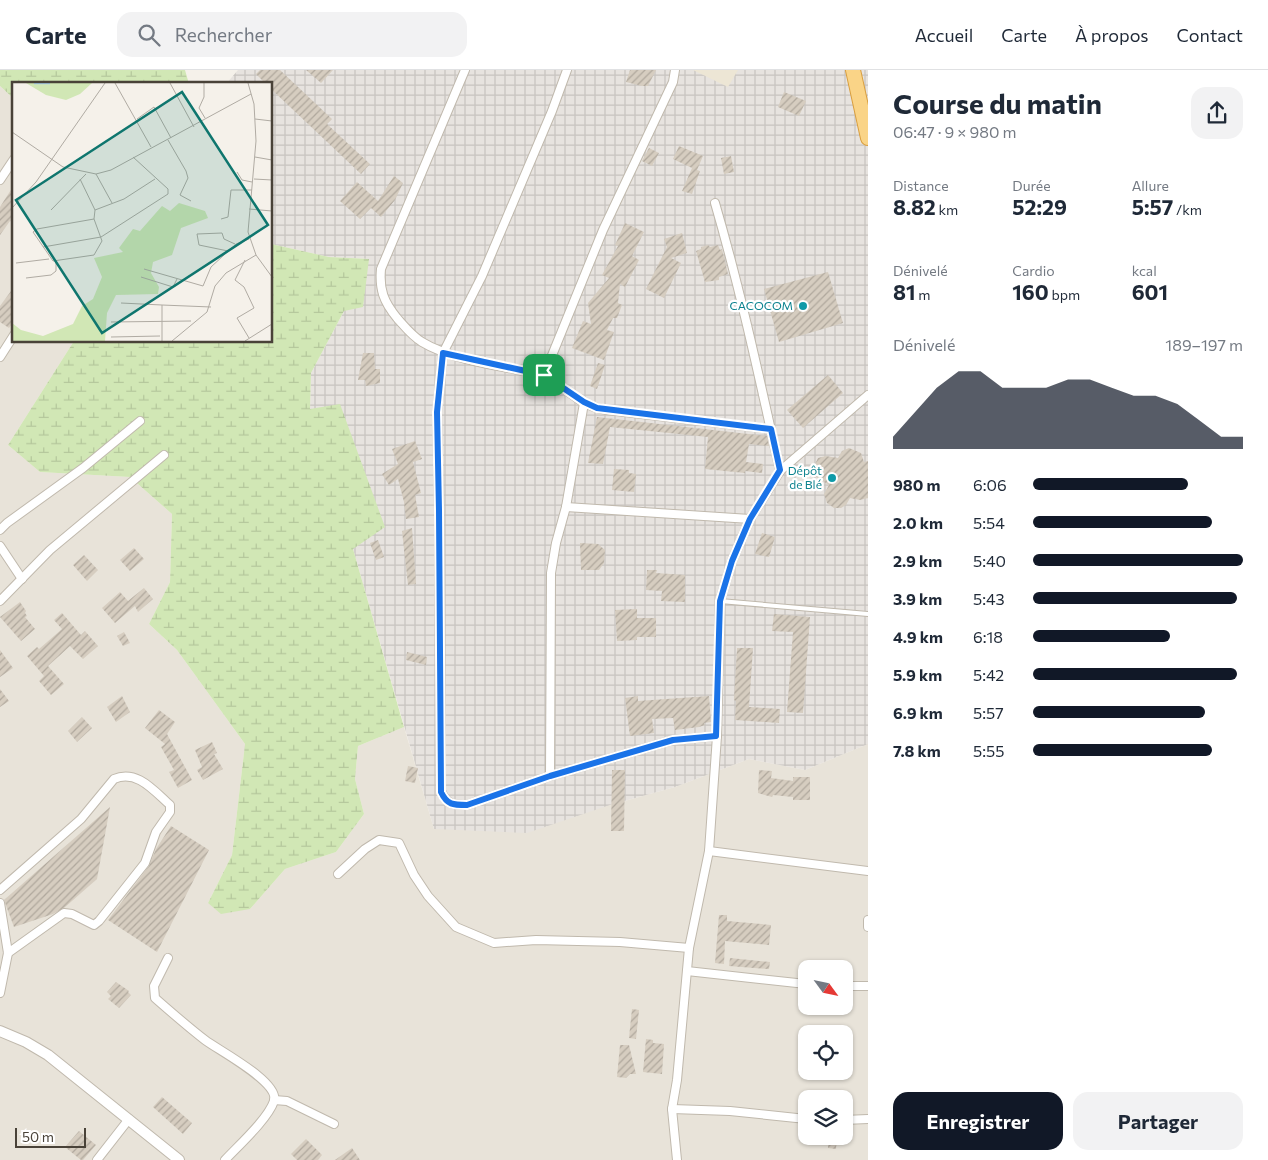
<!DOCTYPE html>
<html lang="fr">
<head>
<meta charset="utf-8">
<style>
  body { margin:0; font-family:Commissioner,sans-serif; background:#f2f2f3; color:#1f2937; height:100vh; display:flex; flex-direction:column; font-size:19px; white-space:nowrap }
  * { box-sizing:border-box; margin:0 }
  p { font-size:16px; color:#747a83 }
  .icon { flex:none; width:28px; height:28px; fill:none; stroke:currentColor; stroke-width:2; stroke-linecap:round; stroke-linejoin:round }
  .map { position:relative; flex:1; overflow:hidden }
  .panel { display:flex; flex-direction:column; background:#fff; width:400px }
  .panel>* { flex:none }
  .needle { width:32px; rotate:123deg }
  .tools { position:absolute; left:798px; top:890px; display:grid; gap:10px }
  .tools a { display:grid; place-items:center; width:55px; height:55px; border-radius:10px; background:#fff; box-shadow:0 1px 4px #0004; font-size:25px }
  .scale { position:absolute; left:15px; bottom:12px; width:71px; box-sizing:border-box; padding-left:5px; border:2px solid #494238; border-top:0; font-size:14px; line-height:18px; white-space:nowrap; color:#494238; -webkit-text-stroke:4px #fff; paint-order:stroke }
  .pin { position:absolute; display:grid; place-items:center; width:42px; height:42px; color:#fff; margin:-21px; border-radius:10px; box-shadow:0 2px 8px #0006 }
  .round { display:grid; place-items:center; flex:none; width:52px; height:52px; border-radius:15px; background:#f2f2f3 }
  .head { display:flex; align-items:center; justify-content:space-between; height:85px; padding:0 25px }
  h1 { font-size:28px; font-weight:700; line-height:38px }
  .metrics { display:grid; grid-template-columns:repeat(3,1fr); gap:8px; height:85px; padding:5px 25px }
  .metrics div { display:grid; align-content:center }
  .metrics b { font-size:21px; font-weight:700 }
  .metrics small { font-size:14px; font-weight:400 }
  .metrics p { font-size:14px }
  .chart { height:140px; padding:10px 25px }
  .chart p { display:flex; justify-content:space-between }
  .chart svg { width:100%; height:90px; margin-top:5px; fill:#111827; opacity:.7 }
  .button { display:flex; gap:10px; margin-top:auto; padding:10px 25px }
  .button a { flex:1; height:58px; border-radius:15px; background:#111827; color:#fff; font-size:20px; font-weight:700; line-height:58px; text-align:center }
  .button a+a { background:#f2f2f3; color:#1f2937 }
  ul { padding:0 25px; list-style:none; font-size:16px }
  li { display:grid; grid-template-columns:80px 60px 1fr; align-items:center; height:38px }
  li i { height:12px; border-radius:6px; background:#111827 }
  header { display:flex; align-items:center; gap:30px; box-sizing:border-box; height:70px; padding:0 25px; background:#fff; border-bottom:1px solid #e0e1e3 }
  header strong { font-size:24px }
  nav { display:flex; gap:28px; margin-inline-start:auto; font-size:18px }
  .search { width:350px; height:45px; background:#f2f2f3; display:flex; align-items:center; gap:12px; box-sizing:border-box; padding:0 18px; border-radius:15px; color:#747a83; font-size:19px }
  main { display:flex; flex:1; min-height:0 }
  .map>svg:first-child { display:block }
  .residential { fill:#e8e3d9; fill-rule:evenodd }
  .industrial { fill:url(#industrial-grid) }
  .education { fill:#ede6d5 }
  .wetland { fill:url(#wetland-marsh) }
  .building { fill:url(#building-hatch) }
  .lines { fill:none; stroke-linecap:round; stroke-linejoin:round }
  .service-casing { stroke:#c0b9ad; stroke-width:6 }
  .minor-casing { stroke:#c0b9ad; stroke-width:10 }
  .tertiary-casing { stroke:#c0b9ad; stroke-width:12 }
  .trunk-casing { stroke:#d99f40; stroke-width:16 }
  .service { stroke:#fff; stroke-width:4 }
  .minor { stroke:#fff; stroke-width:8 }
  .tertiary { stroke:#fff; stroke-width:10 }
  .trunk { stroke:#fad487; stroke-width:14 }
  .route-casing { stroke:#fff; stroke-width:10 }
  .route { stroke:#1a73e8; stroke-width:6 }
  .culture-dot { fill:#0f9aa8; stroke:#fff; stroke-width:2 }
  .labels { text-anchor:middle; stroke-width:4.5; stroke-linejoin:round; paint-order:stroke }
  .culture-label { font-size:12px; fill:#0d838f; stroke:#fff; text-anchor:end }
  .inset-river { fill:none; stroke:#a9d3ef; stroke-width:2.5 }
  .inset-road { fill:none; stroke:#b0aba3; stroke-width:1 }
  .view { fill:#0f766e; fill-opacity:0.15; stroke:#0f766e; stroke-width:2.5 }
  .inset-edge { fill:none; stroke:#494238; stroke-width:2.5 }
</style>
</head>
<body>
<header>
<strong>Carte</strong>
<div class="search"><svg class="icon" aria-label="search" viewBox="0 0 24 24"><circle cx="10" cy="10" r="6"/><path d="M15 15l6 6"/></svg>Rechercher</div>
<nav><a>Accueil</a><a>Carte</a><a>À propos</a><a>Contact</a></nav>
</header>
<main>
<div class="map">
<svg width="868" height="1090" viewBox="0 0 868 1090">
  <defs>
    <pattern id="industrial-grid" width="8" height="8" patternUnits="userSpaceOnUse" patternTransform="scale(1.25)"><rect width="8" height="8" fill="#e7e3df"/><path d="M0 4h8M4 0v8" fill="none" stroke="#c8c4c0"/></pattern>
    <pattern id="wetland-marsh" width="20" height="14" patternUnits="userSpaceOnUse" patternTransform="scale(1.25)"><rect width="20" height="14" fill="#d1e7b5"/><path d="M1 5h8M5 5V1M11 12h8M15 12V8" fill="none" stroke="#b5c79c"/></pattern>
    <pattern id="building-hatch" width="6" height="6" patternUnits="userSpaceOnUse" patternTransform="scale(1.25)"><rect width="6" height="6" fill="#d6cdc0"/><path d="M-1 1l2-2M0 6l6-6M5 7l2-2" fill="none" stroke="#b0a89d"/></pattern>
  </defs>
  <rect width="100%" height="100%" fill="#f5f1ea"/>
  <!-- residential -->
  <path class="residential" d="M0,16l14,13v242h60l-66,104 32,27 90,5 42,37 -2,68 -21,42 28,26 68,94 -13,111 -24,48 42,6 35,-40 51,-17 28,-38 -9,-35 3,-33 46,-19 30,102 176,-24 65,-18 74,-28 56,11 63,-26v416h-868zM806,899h38v37h-38zM806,964h38v37h-38zM806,1029h38v37h-38z"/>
  <!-- industrial -->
  <path class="industrial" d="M238,0h630v674l-63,26 -56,-11 -74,28 -65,18 -83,28 -93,-4 -81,-280 -43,-140 1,-36 33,-62 25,-52 -40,-2 -58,-13v-160h-45z"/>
  <!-- education -->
  <path class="education" d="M693,0h45l-10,17z"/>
  <!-- wetland -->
  <g class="wetland">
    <path d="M0,0h185l4,14h-175v15l-14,-13z"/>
    <path d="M271,174l58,13 40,2 -6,48 -19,4 -33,62 -1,36 30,-5 45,123 -32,22 51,178 -46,19 -3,33 9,35 -28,38 -51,17 -35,40 -29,5 -13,-11 24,-48 13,-111 -68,-94 -28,-26 21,-42 2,-68 -42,-37 -90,-5 -32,-27 66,-104h197z"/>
  </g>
  <!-- building -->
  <g class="building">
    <path d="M260,0h20l52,49 -5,5 43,40 -9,10 -90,-85v-5h-5l-10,-10z"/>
    <path d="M306,0h27l-12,13z"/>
    <path d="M630,0h26l-8,16h-6l-16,-4z"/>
    <path d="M784,22l22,9 -7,15 -21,-9z"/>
    <path d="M679,76l24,10 -6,14 3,1 -8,23 -10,-3 10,-23 -19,-9z"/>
    <path d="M649,78l10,5 -7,13 -10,-5z"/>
    <path d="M731,86l3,16 -10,2 -3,-16z"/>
    <path d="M394,106l9,7 -8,17 -14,17 -10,-9 -11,11 -20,-18 17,-19 21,19z"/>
    <path d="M14,115v38l-4,-2 -10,14v-28z"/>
    <path d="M625,153l19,9 -12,24 7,4 -14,27 -5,-3 -2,19 4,2 -5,13h-4l-6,12 7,2 -10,28 -32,-12 11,-27 8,3 -3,-21 21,-25 -7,-3 16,-29 -3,-1z"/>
    <path d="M682,163l5,20 -16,5 10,5 -17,35 -18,-9 21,-42 -3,-8z"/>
    <path d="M708,175l2,2 8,-2 2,5 2,-1 6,25 -9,3v3l-14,2 -9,-31 5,-2v-2z"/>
    <path d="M828,202l15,51 -64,19 -15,-53z"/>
    <path d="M14,217v34l-5,7 -9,-6v-16z"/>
    <path d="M363,283h11l1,16h5v14l-14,3 -1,-6h-7z"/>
    <path d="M598,293l7,2 -8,24 -7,-3z"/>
    <path d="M828,305l15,18 -40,35 -16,-18z"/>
    <path d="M597,347l170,19 2,10 -20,-2 -3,18 17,2 -1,9 -17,-2v2l-40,-4 3,-32 -98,-10 -7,37 -15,-1z"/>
    <path d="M415,371l7,18 -9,3 8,31 -6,2 4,22 -13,2 -2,-17 -6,-23 -9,6 -7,-11 16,-10 -6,-15z"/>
    <path d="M849,378l12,5 3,9 4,-1v37l-8,2 -10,-2 -4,7 -5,3h-7l-7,-5 -3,-9 5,-9 -13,-8 -3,-9 5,-10 8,-2 12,2 4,-7z"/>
    <path d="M614,399l15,1v3l7,1 -2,18 -22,-2z"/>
    <path d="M412,458l4,56 -8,1 -6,-54z"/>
    <path d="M762,463l13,4 -6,20 -14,-3z"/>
    <path d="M378,470l6,17 -8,3 -6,-17z"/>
    <path d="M580,473l18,1 7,6 -1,13 -5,7h-18z"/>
    <path d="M134,478l10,11 -14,12 -10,-11z"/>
    <path d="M84,485l14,15 -11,11 -14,-16z"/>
    <path d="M647,500h10l-1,3 29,2v27l-24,-1 1,-10 -16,-1z"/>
    <path d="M144,518l9,11 -15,13 -3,-6 -20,17 -13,-15 18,-16 8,9z"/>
    <path d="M20,532l6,9 -1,2 2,3 -2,1 10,12 -14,12 -21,-24z"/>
    <path d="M637,539v9h19v19h-19v3l-20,1 -2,-31z"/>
    <path d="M62,543l19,22 4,-4 13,15 -15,13 -13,-13 -22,20 16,18 -13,11 -12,-14 5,-5 -17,-20 10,-9 2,2 23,-20 -8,-9z"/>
    <path d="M774,544l36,3 -7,96 -16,-1 6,-80 -21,-1z"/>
    <path d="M124,562l6,11 -7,3 -6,-10z"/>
    <path d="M737,578h16l-4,59 31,2 -1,14 -44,-3 1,-19 -2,-1z"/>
    <path d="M0,580l13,18 -13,9z"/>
    <path d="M407,582l20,5 -1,8 -20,-5z"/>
    <path d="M0,619l9,12 -9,6z"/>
    <path d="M122,626l8,16 -14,10 -9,-15z"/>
    <path d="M638,626v5l71,-5 2,26 -7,1 1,2 -6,2 -24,3 -2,-12 -21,1 2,14 -24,3 -5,-38z"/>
    <path d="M159,640l16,12 -8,12 25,46 -14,8 -9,-16 5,-2 -13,-23 4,-3 -20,-16z"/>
    <path d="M82,647l10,11 -15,14 -9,-11z"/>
    <path d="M212,672l5,11 -3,1 9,15 -20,11 -6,-10 5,-3 -7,-17z"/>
    <path d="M408,696l10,2 -3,15 -10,-2z"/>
    <path d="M612,700h13l-1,61h-13z"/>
    <path d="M759,700l13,1 -1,7 22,3v-4h17v23h-17v-3l-20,-2 -1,2 -14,-4z"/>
    <path d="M110,737l-13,72 -33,29 -11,6 -39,13 -10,-27z"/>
    <path d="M171,756l38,24 -52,102 -49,-32 41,-54 7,-17z"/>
    <path d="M719,845h8v6l44,4 -2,20 -44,-4 -1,23 -9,-1z"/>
    <path d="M730,888l40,4 -1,7 -40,-3z"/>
    <path d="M116,912l13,9 -1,1 3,3 -12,13 -11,-9 3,-3 -4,-4z"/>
    <path d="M632,939l7,1 -3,29 -7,-1z"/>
    <path d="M646,969l7,1v3l11,1 -2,30 -19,-2z"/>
    <path d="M620,975h9l7,29h-6l-4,4 -9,-1z"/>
    <path d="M162,1027l30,26 -9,11 -30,-27z"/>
    <path d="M79,1061l17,14 -13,15h-2l-16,-13z"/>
    <path d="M829,1066h8l-1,13 -8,-1z"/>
    <path d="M306,1069l16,16 -4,5h-21l-6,-6z"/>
    <path d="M352,1078l8,12h-25z"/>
  </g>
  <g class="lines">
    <defs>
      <path id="service" d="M720,531l148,13"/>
      <g id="minor">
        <path d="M465,0l-84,199c-2,21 3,33 16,49 8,9 15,18 25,24 31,19 86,25 122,33l59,-145 70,-148 2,-12"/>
        <path d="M567,0l-15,41 -70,165 -39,77 -6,59 2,98 2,281c6,14 12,14 26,14l83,-29 123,-36 44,-4"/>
        <path d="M0,110l14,-21"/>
        <path d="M715,133c26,89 45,178 65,268"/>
        <path d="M0,287l14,-22"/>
        <path d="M544,305l40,28 -18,104 -10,36 -5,30 -1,203"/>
        <path d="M584,333l13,5 10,2 164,19"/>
        <path d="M566,437l184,12"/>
        <path d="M0,460l7,-7 76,-55 57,-47"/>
        <path d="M0,476l22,33"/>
        <path d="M0,531l50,-51 114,-95"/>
        <path d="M709,781l159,20"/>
        <path d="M338,804l27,-25 14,-9 20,3 15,32 14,21 28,31 38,16 42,-3 84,2 69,6"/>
        <path d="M0,820l81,-71 33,-40c23,-10 40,12 56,26v7l-14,20 -11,31 -46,58 -5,4 -22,-11 -8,-1 -56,40"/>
        <path d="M0,833l8,50 -8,40"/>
        <path d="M868,850v7"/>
        <path d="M168,888l-14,28 1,12c16,14 33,29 50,42 13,10 75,42 69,61 -6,18 -36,45 -49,59"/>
        <path d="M687,901l119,13"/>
        <path d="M844,916h24"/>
        <path d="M274,1030l13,1 47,23"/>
        <path d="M672,1039l58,2 76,8"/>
        <path d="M844,1050l24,-1"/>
        <path d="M97,1090l32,-41"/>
        <path d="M677,1090l-5,-51 5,-29 12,-132 20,-97 8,-115 3,-135 12,-40 18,-42 30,-48 88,-76"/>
      </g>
      <path id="tertiary" d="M0,961l26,11 22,13 131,105"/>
      <path id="trunk" d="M853,0l15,68"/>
    </defs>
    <!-- service casing -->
    <use href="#service" class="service-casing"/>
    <!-- minor casing -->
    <use href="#minor" class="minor-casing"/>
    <!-- tertiary casing -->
    <use href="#tertiary" class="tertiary-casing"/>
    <!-- trunk casing -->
    <use href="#trunk" class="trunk-casing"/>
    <!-- service -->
    <use href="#service" class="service"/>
    <!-- minor -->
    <use href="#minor" class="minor"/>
    <!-- tertiary -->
    <use href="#tertiary" class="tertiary"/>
    <!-- trunk -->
    <use href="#trunk" class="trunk"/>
  </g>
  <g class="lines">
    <defs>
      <path id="route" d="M443,283l101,22 40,27 13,6 174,21 9,41 -30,49 -18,42 -12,40 -4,135 -43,4 -123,36 -83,29c-14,0 -20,0 -26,-13l-2,-282 -2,-98z"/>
    </defs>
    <!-- route casing -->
    <use href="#route" class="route-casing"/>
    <!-- route -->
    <use href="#route" class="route"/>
  </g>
  <!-- markers -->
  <g class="culture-dot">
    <circle cx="803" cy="236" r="5"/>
    <circle cx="832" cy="408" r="5"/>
  </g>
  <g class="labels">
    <!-- culture labels -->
    <g class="culture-label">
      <text x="793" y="240">CACOCOM</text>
      <text x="822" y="405">Dépôt<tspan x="822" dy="14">de Blé</tspan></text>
    </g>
  </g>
  <!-- overview -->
  <g transform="translate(12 12)">
    <rect width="260" height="260" fill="#f5f1ea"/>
    <path d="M14,1h66l-12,11 -14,6 -20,-5zM167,121l26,8 3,7 -27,10 -9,27 -19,7 -2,11 8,14 -1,7 -42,1 -9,18 -2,28h-93v-18l9,7 22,6 30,-12 9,-18 11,-7 9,-22 -8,-19 29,-6 -4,-4 14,-19 7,2 22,-25 8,5z" fill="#d1e7b5"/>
    <path class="inset-river" d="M22,1h16"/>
    <path class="inset-road" d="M103,1l36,64M158,1l24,44M192,1v14l-5,11 6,10M236,1l6,21 2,37 -8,91 8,23 16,22M125,37l17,-12 17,31M243,37l17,2M0,50l51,35 33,7 15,-4 140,-76M156,58l18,31 2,7 -8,17 11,6M243,75l17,3M225,90l5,8 10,2M84,92l16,29M68,97l15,31M242,97l18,1M0,126l24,-26 69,-99M237,127l23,2M39,128l35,-36M82,137l8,22 -8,14 -41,6 -20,-29 4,-3zM82,137l1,-9 29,-11 31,-20M209,137l7,-2 3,-27h21M31,165l58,-10 67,-43v-5l-35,-32M216,169l-29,-6 -2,-11 25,-1 2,6 11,5M233,178l-10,20 9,7 10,21 -17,10 12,20M4,181l33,-4M132,187l59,17 8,-19 25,-23 13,-5M129,195l32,10 4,-8M14,196l25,-3 5,-4v-9M109,221l41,2M99,240l80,-1M99,255l49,-1M150,259v-36l49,2M160,259l35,-29 8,-26 11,-13 30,-18M233,259l27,-17"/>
    <path class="view" d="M170,10l86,133 -166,108 -86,-133z"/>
    <rect width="260" height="260" class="inset-edge"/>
  </g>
</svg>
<div class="tools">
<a><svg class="needle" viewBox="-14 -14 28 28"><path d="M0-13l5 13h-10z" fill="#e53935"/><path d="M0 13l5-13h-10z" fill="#747a83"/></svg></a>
<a><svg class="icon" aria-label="locate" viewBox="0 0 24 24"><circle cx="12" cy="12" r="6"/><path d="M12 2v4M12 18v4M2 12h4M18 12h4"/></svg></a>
<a><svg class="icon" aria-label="layers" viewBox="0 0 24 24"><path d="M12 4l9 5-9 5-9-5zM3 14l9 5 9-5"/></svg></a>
</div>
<div class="scale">50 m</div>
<div class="pin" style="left:544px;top:305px;background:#1e9e55"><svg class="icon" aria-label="arrive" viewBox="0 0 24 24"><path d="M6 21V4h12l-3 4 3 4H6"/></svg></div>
</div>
<section class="panel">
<div class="head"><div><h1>Course du matin</h1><p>06:47 · 9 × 980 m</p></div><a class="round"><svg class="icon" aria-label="share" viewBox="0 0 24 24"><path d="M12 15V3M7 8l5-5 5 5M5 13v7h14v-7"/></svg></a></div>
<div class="metrics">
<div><p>Distance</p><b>8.82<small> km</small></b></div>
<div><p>Durée</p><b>52:29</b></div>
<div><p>Allure</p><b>5:57<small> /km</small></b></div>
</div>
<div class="metrics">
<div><p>Dénivelé</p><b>81<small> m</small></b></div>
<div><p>Cardio</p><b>160<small> bpm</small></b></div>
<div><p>kcal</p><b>601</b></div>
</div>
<div class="chart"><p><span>Dénivelé</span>189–197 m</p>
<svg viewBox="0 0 160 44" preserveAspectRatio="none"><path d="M0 44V38L10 26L20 14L30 6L40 6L50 14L60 14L70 14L80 10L90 10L100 14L110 18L120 18L130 22L140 30L150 38L160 38V44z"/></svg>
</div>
<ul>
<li><b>980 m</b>6:06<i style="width:74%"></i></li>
<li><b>2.0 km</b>5:54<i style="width:85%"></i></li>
<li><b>2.9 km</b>5:40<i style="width:100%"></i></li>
<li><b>3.9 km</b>5:43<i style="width:97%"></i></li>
<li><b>4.9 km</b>6:18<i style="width:65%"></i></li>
<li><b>5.9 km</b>5:42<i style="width:97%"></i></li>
<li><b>6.9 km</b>5:57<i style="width:82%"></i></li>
<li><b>7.8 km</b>5:55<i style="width:85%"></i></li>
</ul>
<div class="button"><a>Enregistrer</a><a>Partager</a></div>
</section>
</main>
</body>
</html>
